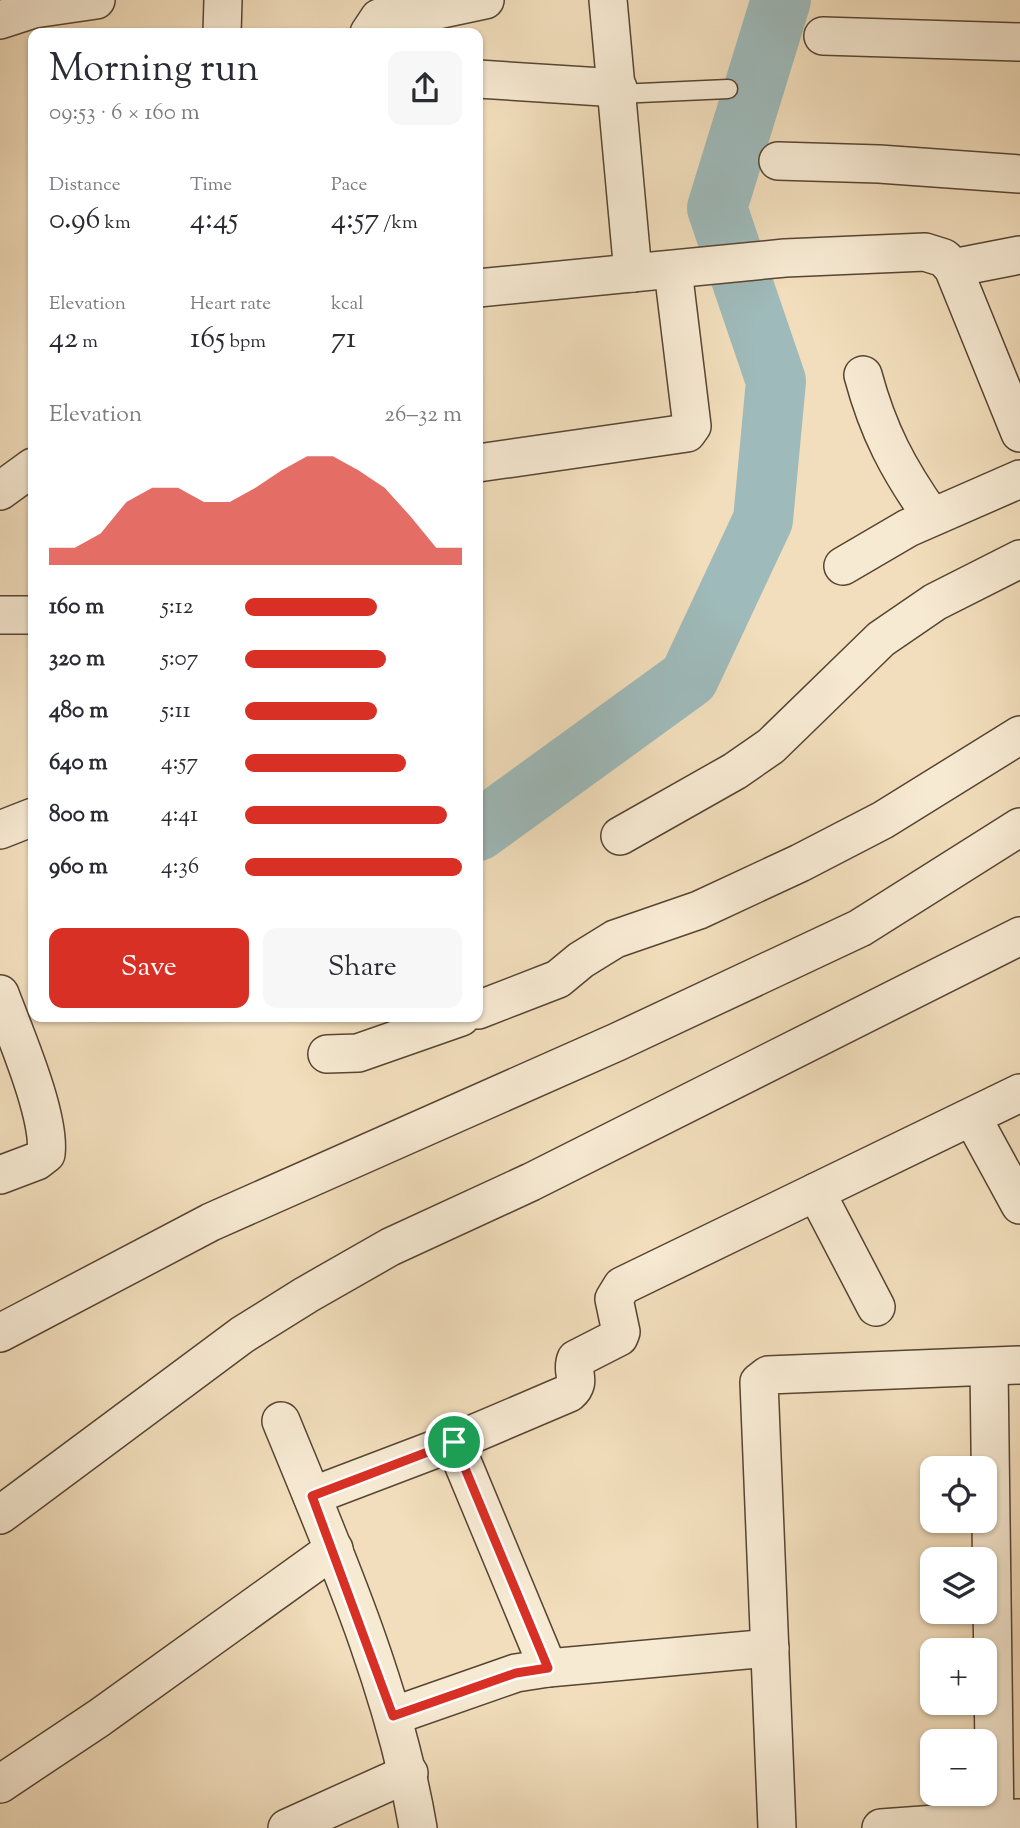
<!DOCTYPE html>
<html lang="en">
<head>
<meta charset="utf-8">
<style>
  body { margin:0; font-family:"Sorts Mill Goudy",serif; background:#f7f7f7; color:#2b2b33; height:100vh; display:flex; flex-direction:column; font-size:26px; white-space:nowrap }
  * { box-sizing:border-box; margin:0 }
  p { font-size:23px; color:#7c7c81 }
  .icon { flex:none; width:38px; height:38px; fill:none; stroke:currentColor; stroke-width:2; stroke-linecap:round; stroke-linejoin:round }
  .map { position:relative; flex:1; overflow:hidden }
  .side { position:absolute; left:28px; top:28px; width:455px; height:994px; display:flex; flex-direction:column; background:#fff; border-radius:14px; box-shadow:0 2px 5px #0004 }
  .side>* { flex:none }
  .tools { position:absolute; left:920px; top:1456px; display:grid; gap:14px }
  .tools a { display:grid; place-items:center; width:77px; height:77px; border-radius:14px; background:#fff; box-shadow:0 2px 5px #0004; font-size:35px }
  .pin { position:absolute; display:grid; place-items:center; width:60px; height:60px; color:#fff; margin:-30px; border:4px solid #fff; border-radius:50%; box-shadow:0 2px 7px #0007 }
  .round { display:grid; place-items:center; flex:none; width:74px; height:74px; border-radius:14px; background:#f7f7f7 }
  .overview { display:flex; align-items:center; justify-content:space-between; height:119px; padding:0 21px }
  h1 { font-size:38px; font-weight:600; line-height:52px }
  .metrics { display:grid; grid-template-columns:repeat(3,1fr); gap:10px; height:119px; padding:7px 21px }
  .metrics div { display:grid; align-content:center }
  .metrics b { font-size:30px; font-weight:600 }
  .metrics small { font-size:19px; font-weight:400 }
  .metrics p { font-size:19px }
  .chart { height:196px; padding:14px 21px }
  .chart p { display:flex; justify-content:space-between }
  .chart svg { width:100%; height:126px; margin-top:7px; fill:#d93025; opacity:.7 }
  .action { display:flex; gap:14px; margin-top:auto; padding:14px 21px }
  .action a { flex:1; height:80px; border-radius:14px; background:#d93025; color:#fff; font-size:28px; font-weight:600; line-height:80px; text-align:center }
  .action a+a { background:#f7f7f7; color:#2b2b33 }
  ul { padding:0 21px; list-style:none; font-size:23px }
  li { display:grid; grid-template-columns:112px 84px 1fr; align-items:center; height:52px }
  li i { height:18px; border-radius:9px; background:#d93025 }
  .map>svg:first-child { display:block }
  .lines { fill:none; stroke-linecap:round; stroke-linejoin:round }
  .river { stroke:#9ebaba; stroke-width:60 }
  .service-casing { stroke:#574533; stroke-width:21 }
  .minor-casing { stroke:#574533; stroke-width:40 }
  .service { stroke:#f7ead3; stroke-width:18 }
  .minor { stroke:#f7ead3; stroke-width:37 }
  .route-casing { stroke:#fff; stroke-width:14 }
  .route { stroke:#d93025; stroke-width:9 }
</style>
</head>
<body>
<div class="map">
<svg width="1020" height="1828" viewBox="0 0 1020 1828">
  <rect width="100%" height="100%" fill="#f2debc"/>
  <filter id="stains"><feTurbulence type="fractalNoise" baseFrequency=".00286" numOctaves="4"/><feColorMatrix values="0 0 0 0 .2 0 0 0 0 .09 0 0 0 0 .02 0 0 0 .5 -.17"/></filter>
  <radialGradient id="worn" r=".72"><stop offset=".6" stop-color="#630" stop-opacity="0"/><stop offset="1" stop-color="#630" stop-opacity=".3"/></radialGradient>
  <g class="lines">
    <!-- river -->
    <path class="river" d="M478,831l211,-153 74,-158 13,-139 -59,-173 64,-208"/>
    <defs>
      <path id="service" d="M618,94l110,-5"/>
      <g id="minor">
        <path d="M608,0l25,273"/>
        <path d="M0,20l34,-11 62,-9"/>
        <path d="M222,33l1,-33"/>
        <path d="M369,33l10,-15 13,-5 27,1 66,-14"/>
        <path d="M823,36l197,6"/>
        <path d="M478,79l140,9"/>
        <path d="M778,161l101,3 141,10"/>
        <path d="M953,268l67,-13"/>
        <path d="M478,288l307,-30 140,-6 19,6 9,10 67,165"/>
        <path d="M863,375c15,56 35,94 69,142"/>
        <path d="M478,463l209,-30 5,-7 -19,-156"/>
        <path d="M0,491l33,-24"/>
        <path d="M843,566l65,-38 112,-49"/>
        <path d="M0,615h33"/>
        <path d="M0,830l33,-13"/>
        <path d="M620,836l115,-65 36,-25 110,-107 54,-37 85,-43"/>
        <path d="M0,994c14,38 51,122 46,160l-9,7 -37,14"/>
        <path d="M478,1010l80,-31 23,-19 34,-21 84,-29 101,-47 83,-43 137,-85"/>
        <path d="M327,1054l31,-1 103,-36"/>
        <path d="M972,1117l48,88"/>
        <path d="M816,1192l60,115"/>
        <path d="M0,1333l211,-111 406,-180 243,-114 160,-101"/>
        <path d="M989,1367l6,461"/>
        <path d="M281,1421c54,132 113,266 137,407"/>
        <path d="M454,1442l94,226"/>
        <path d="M312,1496l142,-54 115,-49c14,-12 1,-20 7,-34l43,-22 2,-5 -7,-33 8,-13 398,-193"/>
        <path d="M0,1515l242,-180 64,-40 84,-48 141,-65 489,-246"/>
        <path d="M393,1716l123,-43 32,-5 222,-20"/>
        <path d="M0,1784l99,-66 235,-169"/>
        <path d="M287,1828l122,-55"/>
        <path d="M777,1828l-18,-446 9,-7 252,-10"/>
        <path d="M881,1828l138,-10"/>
      </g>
    </defs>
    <!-- service casing -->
    <use href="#service" class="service-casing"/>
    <!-- minor casing -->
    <use href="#minor" class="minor-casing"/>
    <!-- service -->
    <use href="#service" class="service"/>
    <!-- minor -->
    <use href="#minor" class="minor"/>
  </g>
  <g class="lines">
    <defs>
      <path id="route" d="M454,1442l94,226 -32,5 -123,43 -81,-220z"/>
    </defs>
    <!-- route casing -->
    <use href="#route" class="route-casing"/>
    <!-- route -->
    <use href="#route" class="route"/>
  </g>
  <rect width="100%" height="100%" filter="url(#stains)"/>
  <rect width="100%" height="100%" fill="url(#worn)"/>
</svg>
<div class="tools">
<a><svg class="icon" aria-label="locate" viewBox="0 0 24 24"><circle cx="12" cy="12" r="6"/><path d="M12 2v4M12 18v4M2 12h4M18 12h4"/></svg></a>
<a><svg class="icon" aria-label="layers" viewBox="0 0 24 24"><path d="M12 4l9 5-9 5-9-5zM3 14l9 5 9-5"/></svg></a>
<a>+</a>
<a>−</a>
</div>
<div class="pin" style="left:454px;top:1442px;background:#1e9e55"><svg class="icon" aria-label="arrive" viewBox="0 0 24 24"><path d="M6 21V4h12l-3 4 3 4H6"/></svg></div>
<section class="side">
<div class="overview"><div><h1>Morning run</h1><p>09:53 · 6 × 160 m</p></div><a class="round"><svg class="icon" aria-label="share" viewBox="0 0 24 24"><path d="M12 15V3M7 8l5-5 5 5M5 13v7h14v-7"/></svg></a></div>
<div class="metrics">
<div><p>Distance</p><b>0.96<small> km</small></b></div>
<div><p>Time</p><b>4:45</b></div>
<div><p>Pace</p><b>4:57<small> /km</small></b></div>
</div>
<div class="metrics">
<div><p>Elevation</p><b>42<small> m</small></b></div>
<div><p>Heart rate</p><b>165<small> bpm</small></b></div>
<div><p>kcal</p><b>71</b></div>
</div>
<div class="chart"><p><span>Elevation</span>26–32 m</p>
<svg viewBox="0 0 160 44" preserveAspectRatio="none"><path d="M0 44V38L10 38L20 33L30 22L40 17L50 17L60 22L70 22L80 17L90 11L100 6L110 6L120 11L130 17L140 27L150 38L160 38V44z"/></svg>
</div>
<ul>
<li><b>160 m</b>5:12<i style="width:61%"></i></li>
<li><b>320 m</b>5:07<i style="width:65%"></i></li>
<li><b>480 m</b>5:11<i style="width:61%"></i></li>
<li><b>640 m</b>4:57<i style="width:74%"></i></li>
<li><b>800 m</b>4:41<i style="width:93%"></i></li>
<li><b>960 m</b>4:36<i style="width:100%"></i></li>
</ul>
<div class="action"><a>Save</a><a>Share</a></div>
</section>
</div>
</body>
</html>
